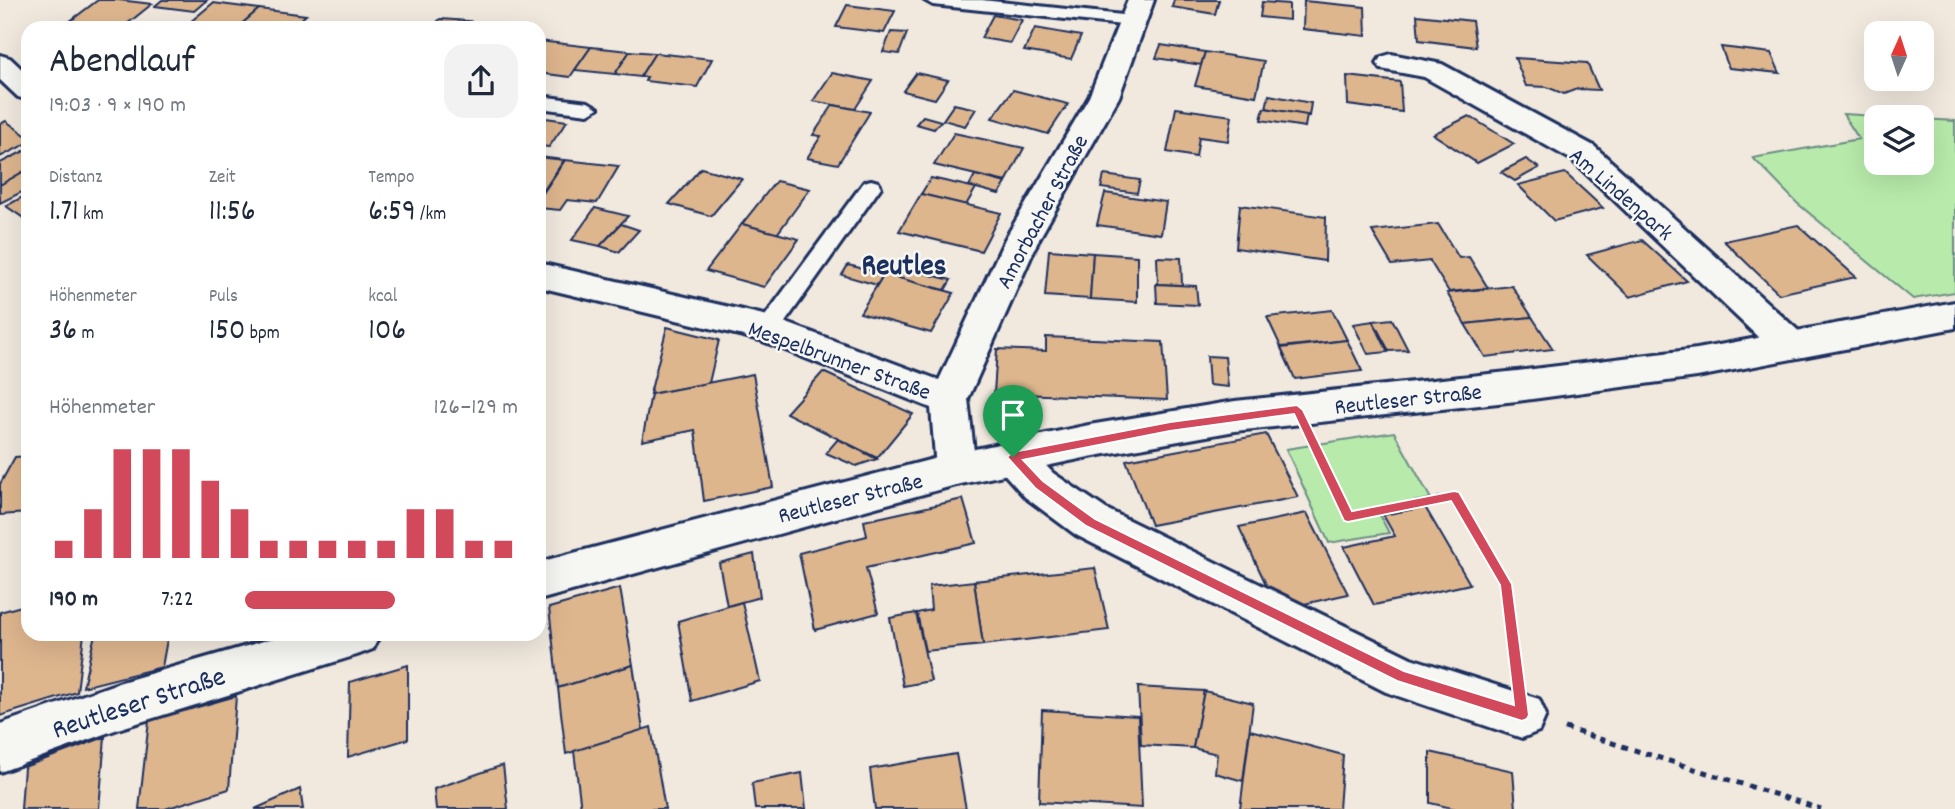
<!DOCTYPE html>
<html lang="de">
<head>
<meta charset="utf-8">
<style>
  body { margin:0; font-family:Dekko,sans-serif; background:#f2f2f3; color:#1f2937; height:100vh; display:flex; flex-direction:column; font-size:26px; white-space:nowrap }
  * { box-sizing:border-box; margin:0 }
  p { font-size:23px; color:#747a83 }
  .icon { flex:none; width:38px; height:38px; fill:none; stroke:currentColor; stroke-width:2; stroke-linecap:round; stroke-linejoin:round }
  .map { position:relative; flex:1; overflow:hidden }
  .drawer { position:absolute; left:21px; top:21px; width:525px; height:620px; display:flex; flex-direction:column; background:#fff; border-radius:21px; box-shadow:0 7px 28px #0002 }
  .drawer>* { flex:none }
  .needle { width:46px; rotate:3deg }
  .fabs { position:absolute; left:1864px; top:21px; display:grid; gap:14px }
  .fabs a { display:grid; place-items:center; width:70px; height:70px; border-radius:14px; background:#fff; box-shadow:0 7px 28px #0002; font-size:35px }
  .pin { position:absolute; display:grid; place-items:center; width:60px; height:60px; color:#fff; margin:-72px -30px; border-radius:50% 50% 50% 0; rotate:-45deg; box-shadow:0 0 7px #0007 }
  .pin .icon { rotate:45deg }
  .round { display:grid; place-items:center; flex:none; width:74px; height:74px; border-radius:21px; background:#f2f2f3 }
  .head { display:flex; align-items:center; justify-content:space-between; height:119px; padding:0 28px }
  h1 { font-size:38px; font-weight:600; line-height:52px }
  .figures { display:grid; grid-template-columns:repeat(3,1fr); gap:10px; height:119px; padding:7px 28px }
  .figures div { display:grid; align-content:center }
  .figures b { font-size:30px; font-weight:600 }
  .figures small { font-size:19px; font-weight:400 }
  .figures p { font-size:19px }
  .chart { height:196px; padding:14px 28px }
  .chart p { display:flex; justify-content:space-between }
  .chart svg { width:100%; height:126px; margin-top:7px; stroke:#d1495b; stroke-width:6 }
  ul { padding:0 28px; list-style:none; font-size:23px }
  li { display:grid; grid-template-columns:112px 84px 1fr; align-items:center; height:52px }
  li i { height:18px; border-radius:9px; background:#d1495b }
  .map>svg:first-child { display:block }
  .green { fill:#b8ebab; stroke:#6a8d84; stroke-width:2 }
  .building { fill:#deb68e; stroke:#1b2f5e; stroke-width:2 }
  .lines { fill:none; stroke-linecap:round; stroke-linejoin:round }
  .service-casing { stroke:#1b2f5e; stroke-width:6 }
  .minor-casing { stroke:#1b2f5e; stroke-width:6 }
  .tertiary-casing { stroke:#1b2f5e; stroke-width:6 }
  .path-far1 { stroke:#1b2f5e; stroke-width:4.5; stroke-dasharray:5 5; stroke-linecap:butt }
  .path { stroke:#1b2f5e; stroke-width:5; stroke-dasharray:6 6; stroke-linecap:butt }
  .service { fill:#f6f6f2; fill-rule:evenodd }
  .minor { fill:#f6f6f2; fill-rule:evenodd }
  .tertiary { fill:#f6f6f2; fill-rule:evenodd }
  .route { fill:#d1495b; stroke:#fff; stroke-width:2; fill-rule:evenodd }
  .labels { text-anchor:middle; stroke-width:5; stroke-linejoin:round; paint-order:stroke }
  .street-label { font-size:23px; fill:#1b2f5e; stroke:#f6f6f2 }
  .near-street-label { font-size:28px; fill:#1b2f5e; stroke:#f6f6f2 }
  .district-label { font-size:30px; font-weight:bold; fill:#1b2f5e; stroke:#f6f6f2 }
</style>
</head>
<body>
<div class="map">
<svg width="1955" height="809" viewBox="0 0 1955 809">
  <rect width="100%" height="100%" fill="#f1e9de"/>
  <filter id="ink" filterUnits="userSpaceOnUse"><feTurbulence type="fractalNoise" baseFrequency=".0143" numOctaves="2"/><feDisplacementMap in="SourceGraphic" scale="14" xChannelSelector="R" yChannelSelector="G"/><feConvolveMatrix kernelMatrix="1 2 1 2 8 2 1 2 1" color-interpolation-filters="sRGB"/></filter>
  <g filter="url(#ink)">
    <!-- green -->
    <g class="green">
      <path d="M1843,114l50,3h-17v46h46v-44l33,2v171l-42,7 -116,-96 -44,-45 106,-19z"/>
      <path d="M1394,432l37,67 -55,9 13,25 -60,10 -43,-94z"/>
    </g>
    <!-- building -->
    <g class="building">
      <path d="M98,0h21l33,4 -30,24h-61z"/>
      <path d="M162,0h45l-13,11 -39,-5z"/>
      <path d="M1174,0h45l-4,14 -43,-7z"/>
      <path d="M1304,1l61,6 1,29 -63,-7z"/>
      <path d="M1262,2l27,2v16l-29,-3z"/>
      <path d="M213,3l46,6 -22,19h-54z"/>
      <path d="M847,5l48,6 -11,22 -48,-6z"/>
      <path d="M259,9l47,6 -15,13h-54z"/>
      <path d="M993,15l29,5 -12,23 -29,-5z"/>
      <path d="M1417,15l55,6 4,26 -57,-7z"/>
      <path d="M440,19l30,2 -6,7h-32z"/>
      <path d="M1035,28l46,8 -10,23 -47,-8z"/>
      <path d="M891,32l16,1 -8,21 -16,-2z"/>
      <path d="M539,41l52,6 -21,30 -31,-4z"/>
      <path d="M1161,45l44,7 -4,13 -45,-7z"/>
      <path d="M591,47l39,4 -15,23 -40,-4z"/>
      <path d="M1721,47l50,6 9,20 -51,-5z"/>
      <path d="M630,51l25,2 -15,24 -25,-3z"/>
      <path d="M1205,52l59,9 -8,35 -61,-10z"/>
      <path d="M655,53l57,6 -15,28 -52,-6 2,-4h-7z"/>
      <path d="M1515,58l72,5 12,27 -22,-1 -13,5 -17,-7 -21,-1z"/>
      <path d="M832,73l41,8 -18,28 -42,-8z"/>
      <path d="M916,73l32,7 -13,19 -32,-8z"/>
      <path d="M1347,76l53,6 2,30 -54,-7z"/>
      <path d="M1013,90l55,14 -20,30 -56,-16z"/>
      <path d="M1269,95l42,8 -2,13 -43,-8z"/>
      <path d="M954,104l22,5 -11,17 -22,-6z"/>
      <path d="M833,105l37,7 -32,52 -31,-6 14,-22 -8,-1z"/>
      <path d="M1176,108l56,8 -4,25 -29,-4 -3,20 -29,-5z"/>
      <path d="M1264,108l43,7 -2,12 -44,-7z"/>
      <path d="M923,116l18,5 -7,8 -18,-5z"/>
      <path d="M1469,116l45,28 -37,19 -44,-29z"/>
      <path d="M539,117l28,4 -18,26 -10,-1z"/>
      <path d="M6,121l22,16v6l-28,14v-33z"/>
      <path d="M954,133l70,15 -18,34 -72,-17z"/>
      <path d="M24,151l4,3v15l-28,16v-22z"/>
      <path d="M539,157l25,3 -24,36h-1z"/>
      <path d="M1526,159l13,9 -24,13 -14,-9z"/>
      <path d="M565,160l54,6 -22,37 -30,-3 -7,10 -21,-2v-9z"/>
      <path d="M701,168l41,11 -31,37 -42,-12z"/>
      <path d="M28,169v20l-28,14v-18z"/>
      <path d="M1565,173l38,35 -49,13 -36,-36z"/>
      <path d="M975,175l31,8 -7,11 -30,-8z"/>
      <path d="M1104,175l36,5 -3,13 -36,-5z"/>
      <path d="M931,178l45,10 -10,17 -45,-11z"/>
      <path d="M776,181l34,8 -33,45 -35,-10z"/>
      <path d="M1105,193l61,9 -5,32 -64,-9z"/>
      <path d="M28,194v27l-22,-15z"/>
      <path d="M921,194l80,19 -20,38 -82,-20z"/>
      <path d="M1240,205l86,12 -1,44 -89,-13z"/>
      <path d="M595,208l33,8 -28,30 -28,-6z"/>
      <path d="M621,224l18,6 -20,22 -19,-6z"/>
      <path d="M742,224l57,15 -35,48 -58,-16z"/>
      <path d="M1438,224l21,34 10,-1 19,31 -39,4 -19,-31 -38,4 -20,-34z"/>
      <path d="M1798,225l58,52 -77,17 -55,-53z"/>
      <path d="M1642,240l45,41 -57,16 -43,-42z"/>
      <path d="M1049,250l44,3 -3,46 -45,-3z"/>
      <path d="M1093,253l44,3v46l-47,-3z"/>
      <path d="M1157,257l24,1 1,27 -24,-1z"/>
      <path d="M848,265l36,9 -7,11 -35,-10z"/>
      <path d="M903,268l48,12 -6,10 -48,-12z"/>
      <path d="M884,274l70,19 -23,40 -71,-20z"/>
      <path d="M1156,284l40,2 2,19 -41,-2z"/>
      <path d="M1512,286l20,31 -67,7 -18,-31z"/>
      <path d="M1332,310l15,30 -66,7 -14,-30z"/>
      <path d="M1532,317l21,32 -68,8 -20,-33z"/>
      <path d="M1392,319l16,31 -19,1 -16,-30z"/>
      <path d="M1373,321l15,31 -20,2 -15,-30z"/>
      <path d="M667,327l52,13 -10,43 -59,11z"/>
      <path d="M1046,337l117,5 4,58 -173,-7 3,-44 49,2z"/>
      <path d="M1347,340l15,31 -67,8 -14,-31z"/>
      <path d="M1207,356l18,1 3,30 -19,-2z"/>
      <path d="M823,372l90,42 -36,44 -91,-45z"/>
      <path d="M753,374l20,113 -69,14 -9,-71 -53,11 9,-47z"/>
      <path d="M1266,434l32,63 -147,28 -25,-65z"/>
      <path d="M838,439l39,20 -21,7 -30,-13z"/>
      <path d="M28,456v57l-28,2v-31l15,-27z"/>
      <path d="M963,499l13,44 -110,25 12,45 -63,17 -16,-77 68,-17 -3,-15z"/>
      <path d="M1425,507l45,77 -96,21 -30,-58 51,-11 -12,-21z"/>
      <path d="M1307,513l41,81 -57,13 -19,-10 -33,-70z"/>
      <path d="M754,554l6,43 -33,9 -8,-43z"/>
      <path d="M1095,568l14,62 -126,15 -9,-64z"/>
      <path d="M974,581l9,64 -58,6 -8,-38 14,-3 -2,-24z"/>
      <path d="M620,588l13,77 -75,23 -9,-80z"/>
      <path d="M742,602l18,79 -68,20 -14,-80z"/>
      <path d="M28,604v30h56l-7,58 -77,24v-104z"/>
      <path d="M916,613l15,68 -28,5 -13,-68z"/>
      <path d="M95,634h73l-6,33 -79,20z"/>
      <path d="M408,665v74l-60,18 2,-75z"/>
      <path d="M633,665l10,65 -77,24 -8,-66z"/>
      <path d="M1138,687l66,4 -11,57 -52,-3z"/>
      <path d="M1204,691l49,12 -10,78 -28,-8 2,-19 -24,-6z"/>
      <path d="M236,696l-7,93 -64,20h-26l10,-88z"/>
      <path d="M1042,710l96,6 4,92 -103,-6z"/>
      <path d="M651,727l14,82h-84l-7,-58z"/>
      <path d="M1250,730l93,25 -4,54h-99z"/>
      <path d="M105,737l-6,72h-78l3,-42z"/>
      <path d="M1430,752l83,19 3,38h-60l-26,-6z"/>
      <path d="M956,754l10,55h-91l-5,-40z"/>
      <path d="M503,765l5,44h-72l-2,-20z"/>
      <path d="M802,773l4,36h-51l-3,-26z"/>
      <path d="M300,789l3,20h-48z"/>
    </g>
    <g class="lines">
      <defs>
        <g id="service">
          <path d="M924,0h58l150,16 9,5 -9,5 -199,-21z"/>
          <path d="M539,96l49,6 10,6 -10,6 -49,-6z"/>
          <path d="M871,180l7,2 3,5 -105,148 -8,2 -8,-2 -4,-6 4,-6 104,-141z"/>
        </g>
        <g id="minor">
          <path d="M1128,0h26l-35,97 -80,142 -71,160 8,70 -6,12 -14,4 -14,-4 -6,-12 -5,-61 -171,-68 -221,-53v-24l229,53 171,64 66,-141 84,-142z"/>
          <path d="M1391,54l51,10 152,82 209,189 5,10 -5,10 -13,4 -13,-4 -205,-195 -148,-83 -43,-8 -4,-6 4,-6z"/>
          <path d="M0,55l10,3 18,17v25l-10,-3 -18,-17z"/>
          <path d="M1013,441l14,5 26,27 53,36 305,149 128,41 7,16 -7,16 -17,7 -136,-46 -310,-157 -51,-38 -26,-29 -6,-11 6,-11z"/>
        </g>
        <g id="tertiary">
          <path d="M1955,302v26l-258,49 -180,24 -282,30 -146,26 -133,28 -417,115v-38l417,-109 133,-28 146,-24 282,-30 180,-22z"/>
          <path d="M288,634h92l-7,15 -16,6 -239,74 -118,43v-48l118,-41z"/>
        </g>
      </defs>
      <!-- service casing -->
      <use href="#service" class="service-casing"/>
      <!-- minor casing -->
      <use href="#minor" class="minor-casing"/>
      <!-- tertiary casing -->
      <use href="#tertiary" class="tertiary-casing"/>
      <!-- path-far1 -->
      <path class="path-far1" d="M1315,446l17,36"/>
      <!-- path -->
      <g class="path">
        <path d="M1331,480l17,37 106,-21 52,88 10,83"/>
        <path d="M1565,728l256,81"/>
      </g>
      <!-- service -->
      <use href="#service" class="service"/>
      <!-- minor -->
      <use href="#minor" class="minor"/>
      <!-- tertiary -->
      <use href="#tertiary" class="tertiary"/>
    </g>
  </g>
  <!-- route -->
  <path class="route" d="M1297,405l6,5 49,101 102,-20 5,1 53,92 17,131 -2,4 -5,2 -125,-40 -311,-155 -51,-38 -28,-31 6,-5 157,-30zM1294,414l50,107 4,1 103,-21 49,84 14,120 -110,-34 -309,-152 -52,-38 -20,-21 147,-29z"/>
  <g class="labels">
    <!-- street labels -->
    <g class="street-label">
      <text transform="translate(1622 193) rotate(41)" y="8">Am Lindenpark</text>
      <text transform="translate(1041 211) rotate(-62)" y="8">Amorbacher Straße</text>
      <text transform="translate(840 359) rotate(20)" y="8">Mespelbrunner Straße</text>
      <text transform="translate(1408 398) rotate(-6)" y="8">Reutleser Straße</text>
      <text transform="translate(850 497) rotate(-14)" y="8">Reutleser Straße</text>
    </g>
    <!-- near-street labels -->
    <g class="near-street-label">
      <text transform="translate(138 701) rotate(-18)" y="10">Reutleser Straße</text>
    </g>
    <!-- district labels -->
    <g class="district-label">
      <text x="904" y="274">Reutles</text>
    </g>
  </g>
</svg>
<div class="fabs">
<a><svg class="needle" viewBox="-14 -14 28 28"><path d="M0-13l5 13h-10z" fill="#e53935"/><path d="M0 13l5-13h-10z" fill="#747a83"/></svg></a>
<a><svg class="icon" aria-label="layers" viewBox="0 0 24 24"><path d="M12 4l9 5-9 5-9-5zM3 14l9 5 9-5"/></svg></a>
</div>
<div class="pin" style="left:1013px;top:457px;background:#1e9e55"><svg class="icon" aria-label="arrive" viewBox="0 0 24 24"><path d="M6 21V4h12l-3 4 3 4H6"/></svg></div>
<section class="drawer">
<div class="head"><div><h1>Abendlauf</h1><p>19:03 · 9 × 190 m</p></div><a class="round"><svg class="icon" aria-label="share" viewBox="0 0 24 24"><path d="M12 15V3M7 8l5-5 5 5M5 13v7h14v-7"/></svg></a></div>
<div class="figures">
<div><p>Distanz</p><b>1.71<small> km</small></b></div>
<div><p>Zeit</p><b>11:56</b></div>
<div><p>Tempo</p><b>6:59<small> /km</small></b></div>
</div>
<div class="figures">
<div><p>Höhenmeter</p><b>36<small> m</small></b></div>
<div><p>Puls</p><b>150<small> bpm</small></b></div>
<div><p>kcal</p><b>106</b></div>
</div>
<div class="chart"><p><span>Höhenmeter</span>126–129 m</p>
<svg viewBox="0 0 160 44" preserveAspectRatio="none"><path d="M5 44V38M15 44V27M25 44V6M35 44V6M45 44V6M55 44V17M65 44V27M75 44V38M85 44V38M95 44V38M105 44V38M115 44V38M125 44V27M135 44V27M145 44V38M155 44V38"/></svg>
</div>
<ul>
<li><b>190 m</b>7:22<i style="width:55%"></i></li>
</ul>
</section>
</div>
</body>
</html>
